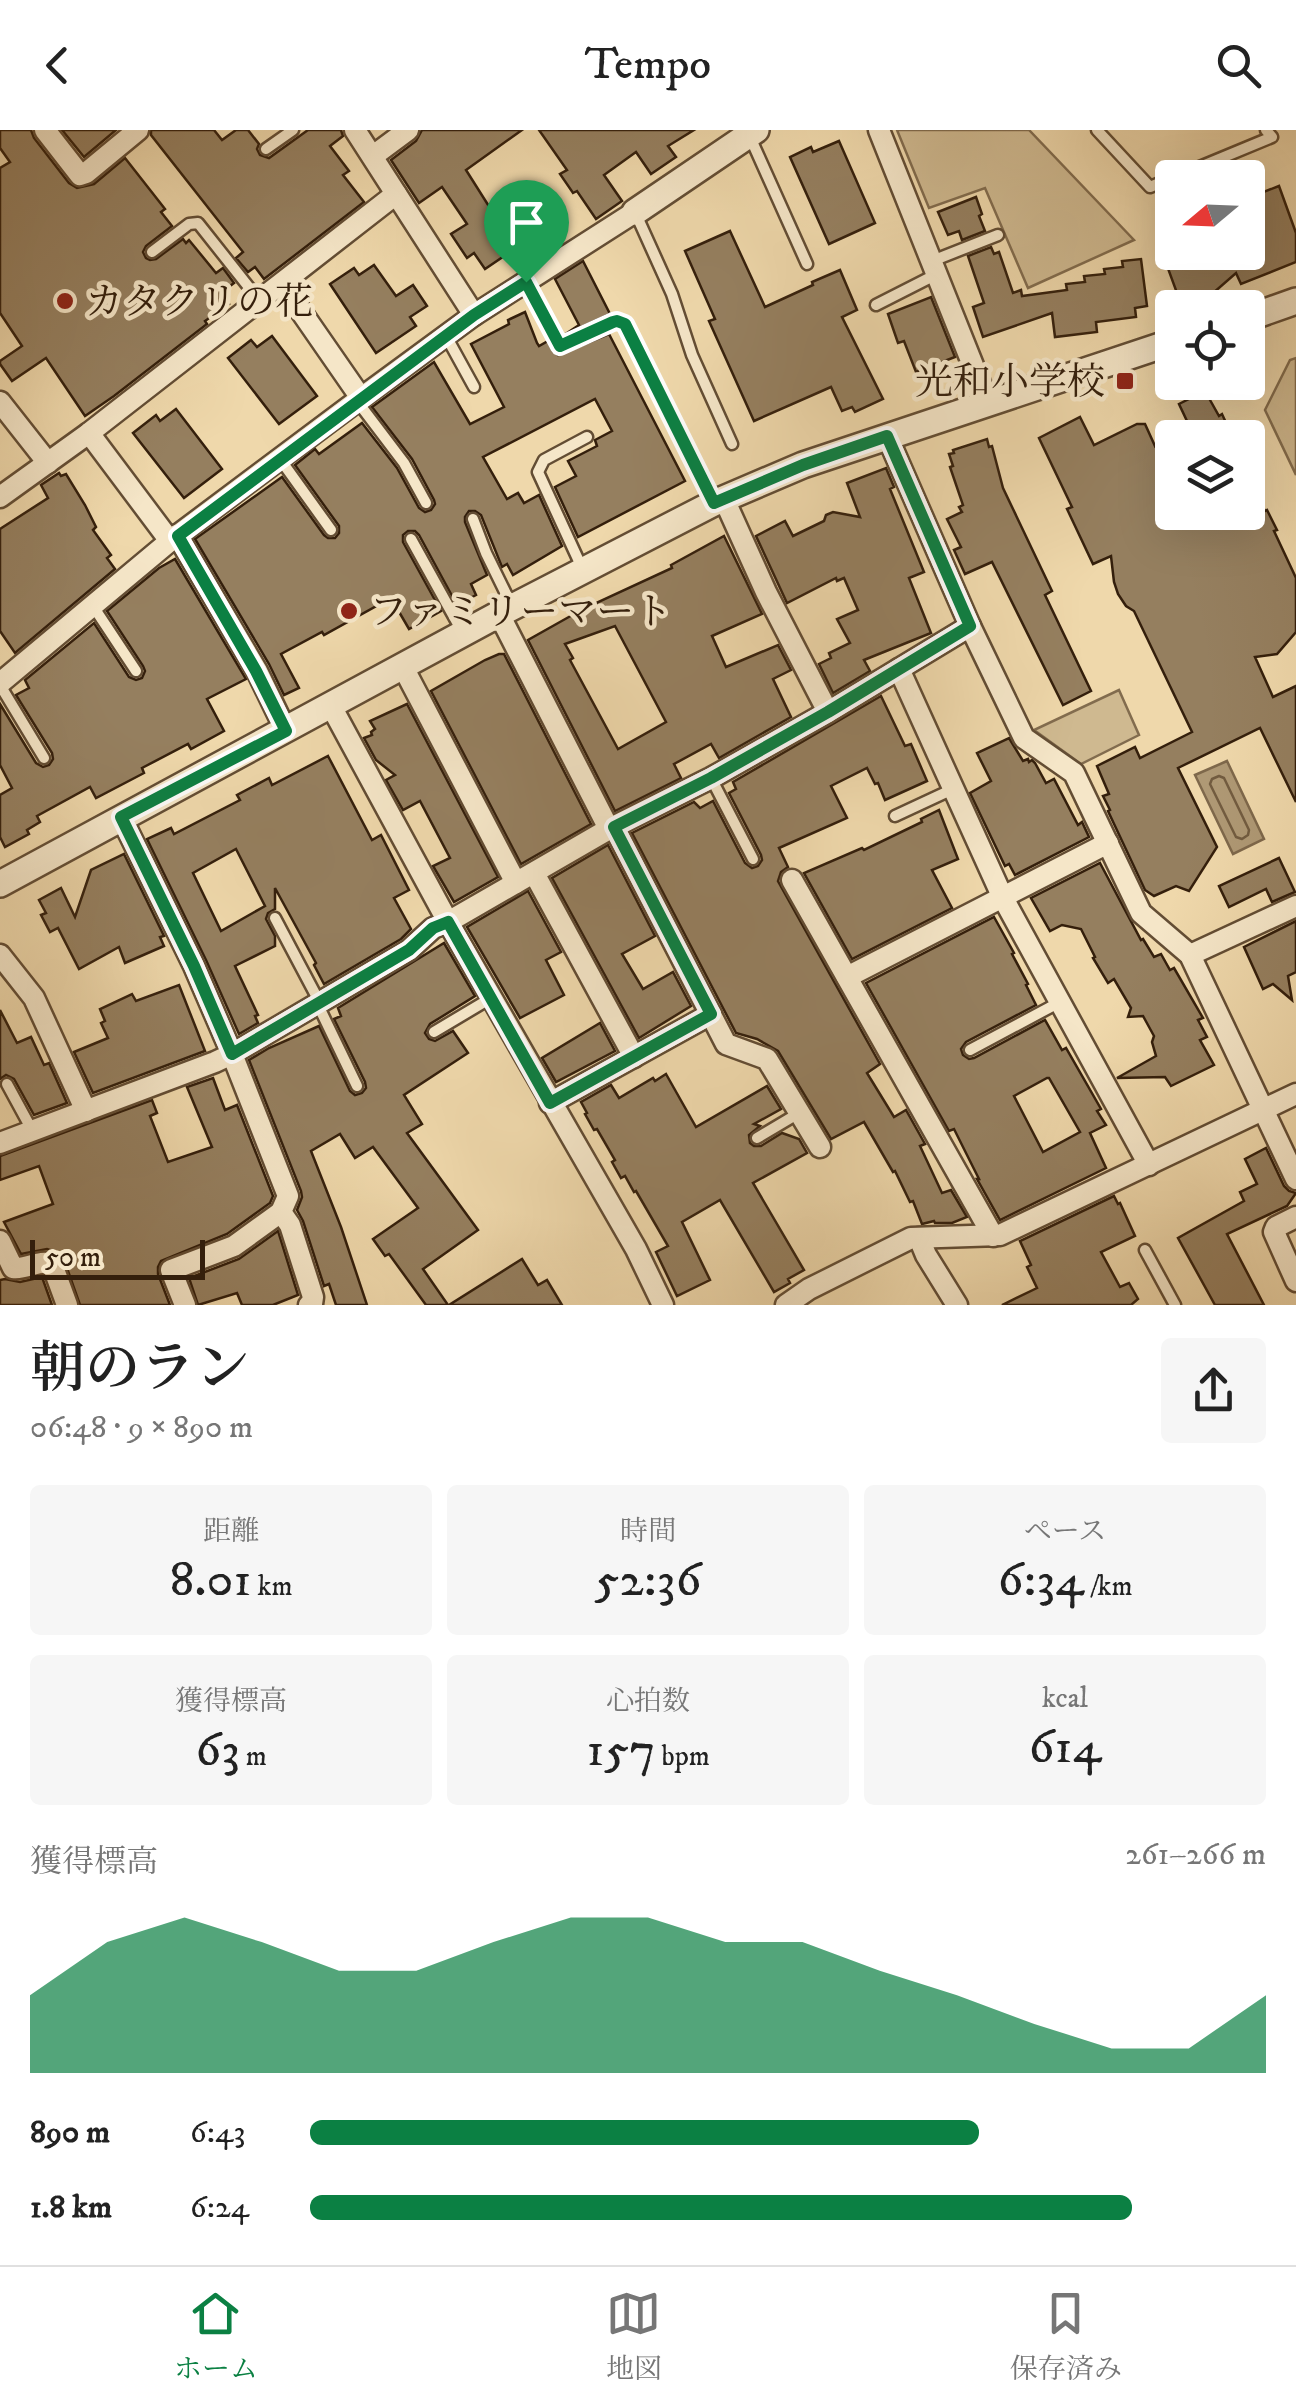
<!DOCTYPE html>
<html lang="ja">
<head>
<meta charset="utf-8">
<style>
  body { margin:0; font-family:"IM FELL DW Pica","Noto Serif JP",serif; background:#f6f6f6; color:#222; height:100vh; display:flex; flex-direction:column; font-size:38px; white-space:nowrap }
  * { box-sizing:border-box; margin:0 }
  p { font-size:32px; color:#767676 }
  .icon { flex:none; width:55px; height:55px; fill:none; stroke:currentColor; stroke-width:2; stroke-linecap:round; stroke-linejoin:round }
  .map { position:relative; height:1175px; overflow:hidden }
  .panel { display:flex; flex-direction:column; background:#fff; flex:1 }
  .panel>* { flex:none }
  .needle { width:65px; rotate:251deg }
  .controls { position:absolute; left:1155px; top:30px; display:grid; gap:20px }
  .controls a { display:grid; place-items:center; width:110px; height:110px; border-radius:10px; background:#fff; box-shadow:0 10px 40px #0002; font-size:50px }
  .scale { position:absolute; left:30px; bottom:25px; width:175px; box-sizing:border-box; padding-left:10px; border:5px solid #341f0c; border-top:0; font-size:28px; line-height:35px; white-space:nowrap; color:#341f0c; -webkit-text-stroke:8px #f5e6c8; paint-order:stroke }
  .pin { position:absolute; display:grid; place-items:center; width:85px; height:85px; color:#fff; margin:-102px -42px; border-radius:50% 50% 50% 0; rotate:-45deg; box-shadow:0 0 10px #0007 }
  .pin .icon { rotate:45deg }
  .round { display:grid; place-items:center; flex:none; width:105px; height:105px; border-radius:10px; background:#f6f6f6 }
  .overview { display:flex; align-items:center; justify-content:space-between; height:170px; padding:0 30px }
  h1 { font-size:55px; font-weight:600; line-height:75px }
  .metrics { display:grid; grid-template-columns:repeat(3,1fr); gap:15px; height:170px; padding:10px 30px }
  .metrics div { display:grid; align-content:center; border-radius:10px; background:#f6f6f6; text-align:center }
  .metrics b { font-size:50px; font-weight:600 }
  .metrics small { font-size:28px; font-weight:400 }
  .metrics p { font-size:28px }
  .chart { height:280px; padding:20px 30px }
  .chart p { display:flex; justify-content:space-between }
  .chart svg { width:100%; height:180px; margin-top:10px; fill:#0b8043; opacity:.7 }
  ul { padding:0 30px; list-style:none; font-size:32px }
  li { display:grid; grid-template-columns:160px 120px 1fr; align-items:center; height:75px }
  li i { height:25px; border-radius:12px; background:#0b8043 }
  header { display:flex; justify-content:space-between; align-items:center; height:130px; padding:0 30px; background:#fff; font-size:45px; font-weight:600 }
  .tab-bar { display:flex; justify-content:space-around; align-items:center; height:140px; border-top:2px solid #e0e0e0; background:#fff; font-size:28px; color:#767676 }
  .tab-bar a { display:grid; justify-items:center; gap:5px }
  .tab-bar .on { color:#0b8043 }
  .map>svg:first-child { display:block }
  .green { fill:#cfb990; stroke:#826c4e; stroke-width:2.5 }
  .water { fill:#af9975; stroke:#7e684b; stroke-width:2.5 }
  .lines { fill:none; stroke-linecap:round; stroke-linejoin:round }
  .shore { stroke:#725c40; stroke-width:2.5 }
  .building { fill:#957f5f; stroke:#341f0c; stroke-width:2.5; fill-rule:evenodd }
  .service-casing { stroke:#634d34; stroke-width:15 }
  .minor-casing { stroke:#634d34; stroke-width:25 }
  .tertiary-casing { stroke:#634d34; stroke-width:30 }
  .service { stroke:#f5e6c8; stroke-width:10 }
  .minor { stroke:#f5e6c8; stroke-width:20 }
  .tertiary { stroke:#f5e6c8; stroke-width:25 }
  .route-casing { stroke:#fff; stroke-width:20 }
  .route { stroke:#0b8043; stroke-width:12 }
  .poi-dot { fill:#8f2418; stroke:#f5e6c8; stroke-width:4 }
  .labels { text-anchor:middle; stroke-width:9; stroke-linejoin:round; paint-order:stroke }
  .poi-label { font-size:38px; fill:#341f0c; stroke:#f5e6c8; text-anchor:start }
</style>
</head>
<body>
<header><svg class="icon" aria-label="back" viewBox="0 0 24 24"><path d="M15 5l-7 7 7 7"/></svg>Tempo<svg class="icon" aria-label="search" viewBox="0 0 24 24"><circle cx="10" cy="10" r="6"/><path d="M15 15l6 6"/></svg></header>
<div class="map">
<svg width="1296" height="1175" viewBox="0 0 1296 1175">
  <rect width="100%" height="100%" fill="#efd8ab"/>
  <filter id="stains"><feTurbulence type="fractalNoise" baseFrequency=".002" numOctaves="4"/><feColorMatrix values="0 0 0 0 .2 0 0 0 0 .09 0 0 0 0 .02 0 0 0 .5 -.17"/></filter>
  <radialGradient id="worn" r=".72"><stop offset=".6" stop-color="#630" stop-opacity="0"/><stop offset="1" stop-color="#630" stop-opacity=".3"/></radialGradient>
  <!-- green -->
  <g class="green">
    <path d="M897,0h132l105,110 -106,48 -43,-100 -56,20z"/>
    <path d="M1296,228v117l-31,-65 25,-50z"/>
    <path d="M1119,560l20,45 -58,29 -47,-34z"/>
  </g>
  <!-- water -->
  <path class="water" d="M1227,631l37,78 -31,15 -38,-79z"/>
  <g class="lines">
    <!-- shore -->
    <path class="shore" d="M1219,646l5,2 25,52 -1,5 -6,4 -6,-2 -26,-53 2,-5z"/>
  </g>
  <!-- building -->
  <g class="building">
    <path d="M0,0h31l3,8 35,45 8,5 17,-4 31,-26 40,51 -4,3 11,14 -26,20 -3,6 3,6 4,2 6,-1 27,-20 3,4 3,-3 27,33 7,-5 11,15 -13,10 8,11 -24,17 2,3 -93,72 -29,20 -39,-58 -34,23 -12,-17v-3l22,-15 -22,-33v-145l10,-6 -10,-14z"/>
    <path d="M62,0h54l-32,27z"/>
    <path d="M151,0h63l8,10 14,-10h12l11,14 -2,5 3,6 9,3 39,-28h33l2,6 -13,10 19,25 -6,4 21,27 -100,77 -9,-12 -7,5 -12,-14 7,-6 -92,-117z"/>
    <path d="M422,0h100l-56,40 24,38 25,-16 26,39 -56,38 -11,-16 -7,5 -16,-24 16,-10 -25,-37 -23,16 -28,-43 25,-19z"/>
    <path d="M539,0h155l-26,16 8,11 -25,17 -15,-22 -32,23 18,26 -26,18 -19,-28 -4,2 -13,-19 7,-4z"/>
    <path d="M839,11l36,82 -46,21 -39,-87 21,-10 2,5z"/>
    <path d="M1279,56l17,47v29l-55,22 -5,-11 -32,28 -23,3 -19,-52h86v-54z"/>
    <path d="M976,67l6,17 -3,2 6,15 -23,9 -3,-9 -11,4 -10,-23z"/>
    <path d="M730,101l35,76 48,-22 -1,-3 28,-12 17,40 -15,7 41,82 -28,13 -3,-5 -10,4 -11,-24 -77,34 -45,-100 6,-2 -30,-68z"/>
    <path d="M991,117l3,7 5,-2 14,41 8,-3 1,6 45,-6 -1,-6 19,-2 -1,-6 21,-2 -1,-5 19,-2 -1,-6 19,-2 6,47 -12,2 1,9 -40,5 1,10 -42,5 -3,-24 -69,24 -10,-30 11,-4 -16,-47z"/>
    <path d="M583,131l27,53 -46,21 15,-10 -24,-46z"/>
    <path d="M374,135l22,31 17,-11 14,21 -17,11 6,9 -40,27 -46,-69 24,-16 5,7z"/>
    <path d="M931,167l24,60 -39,15 -12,-31 -6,2 -10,-29z"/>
    <path d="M525,182l12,31 2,3 9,-5 5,10 5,4 51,-21 76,147 -107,56 -23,-50 21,-11 -8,-15 29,-15 -2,-6 17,-9 -17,-32 -112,58 24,42 11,-6 6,10 15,-8 23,51 -49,29 -6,-11 -5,3 -21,-52 -6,-4h-6l-4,6v5l22,53 -16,9 5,11 -19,10 -38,-70 -4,-4h-7l-5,4v7l38,69 -32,18 -18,-31 -67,37 -2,-3 -41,22 18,34 -15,7 -15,-31 -74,-125 87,-62 42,58 4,3h7l4,-5v-7l-44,-61 20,-16 4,5 43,-31 35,45 22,40 6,4 6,-2 4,-6 -1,-4 -22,-41 -40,-52 62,-45 36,62 34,-17 -33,-63 38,-20 -1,-4z"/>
    <path d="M272,206l45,60 -38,28 -51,-66 23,-18 6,7z"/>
    <path d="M1205,261l14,25 3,-2 11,24h-38l-16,-34z"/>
    <path d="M176,279l46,60 -38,29 -51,-65 23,-18 4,6z"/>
    <path d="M1080,287l14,28 43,-21h8l10,22 17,-17v83h76v-36l17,35 2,-1 10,20 -3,1 22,47v54l-19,22 -22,3 18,40 23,-11v116l-36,-74 -82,40 39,79 -28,44 -13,-5 -22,10 -9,-6 -37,-79 2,-1 -7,-14 6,-2 -12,-28 38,-19 5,11 52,-26 -58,-121 -8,-5 -8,-12 -4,-12 -3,-26 -18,8 -26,-55 5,-2 -33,-69z"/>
    <path d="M987,309l2,8 3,-1 11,42 49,103 -7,4 46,96 -28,14 -71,-143 -27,12 -11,-24 7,-3 -14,-28 15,-7 -3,-5 4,-2 -13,-38 3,-1 -4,-12 5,-1 -1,-3z"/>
    <path d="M886,338l8,19 -4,2 34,83 -15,6 22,55 -67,27 6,11 -37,22 -14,-29 12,-6 -2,-5 21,-10 -13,-24 21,-9 -14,-32 -7,3 -1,-3 -49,25 -31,-67 29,-15 8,15 31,-15 2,-6 7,-3 27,5 -13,-34z"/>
    <path d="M59,343l2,3 5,-2 19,31 11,22 -3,3 18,25 -4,3 8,11 -100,84 -15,-22v-102l48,-31 -7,-13z"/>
    <path d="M724,406l38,78 -50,22 14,31 52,-22 13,25 -18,9 18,38 -72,41 -8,-14 -37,20 7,14 -66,33 -87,-171 55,-31 89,-41 -1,-3zM615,496l51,96 -48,27 -48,-89 3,-2 -8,-14z"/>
    <path d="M175,429l71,120 -39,20 17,32 -33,18 -3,-5 -46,24 2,5 -48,25 -6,-11 -53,29 3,6 -13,8 2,4 -24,13 -5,-10v-42l12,-7 -12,-23v-61l36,59 7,4 6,-2 4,-6 -1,-6 -36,-58 13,-7 -4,-8 69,-57 35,54 7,3 6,-2 3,-7 -2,-5 -36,-55 52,-43z"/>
    <path d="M499,524h5l87,170 -70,40 -90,-173 54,-31z"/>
    <path d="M881,566l24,50 6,-2 16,37 -42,19 -7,-17 -3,1 -8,-16 -36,18 16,32 -68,30 9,19 -7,5 -3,9 102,183 -13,9 27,44 12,-7 19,34 -5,2 22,47 9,-3 16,27 -15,6h-17l-1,-2 -12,3 -9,-23 -3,1 -15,-31 -2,1 -29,-50 -33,17 -53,-88 -21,-12 -21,-6 -104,-200 62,-31 6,6 13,-7 32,62 7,5 6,-2 4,-6 -1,-5 -32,-62 7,-4 -3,-7z"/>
    <path d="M407,574l91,173 -44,25 -21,-36 17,-8 -30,-57 -17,9 -17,-30 9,-5 -19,-15 -12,-22 8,-3 -1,-3 4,-3 -5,-8z"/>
    <path d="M1009,608l14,23 5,-2 1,3 3,-2 3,3 11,20 8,-4 24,46 4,-3 7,15 -74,38 -6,-11 -4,2 -35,-73 21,-12 -14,-28z"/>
    <path d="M328,626l44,84 9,-5 28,55 -15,8 17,31 -10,10 -77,45 -10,-19 2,-2 -41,-75v21l-7,4 -2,6 9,17v10l-40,20 23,49 -3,1 3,7 -19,11 -33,-74 -59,-121 24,-11 3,6 66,-34 -3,-5 32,-17 3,7zM236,719l29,57 -44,25 -28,-58z"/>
    <path d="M939,680l19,49 -26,11 20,38 -100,51 -48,-86 58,-25 2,2 58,-28 -1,-3z"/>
    <path d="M608,715l47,91 -33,18 21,35 30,-17 18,34 -52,32 -87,-160z"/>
    <path d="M124,724l40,82 -4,1 4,9 -39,17 -6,-16 -40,22 -21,-41 -8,4 -9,-17 5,-2 -7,-13 22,-12 14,29 16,-47z"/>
    <path d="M1279,728l16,34 -23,10 -6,-13 -37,18 -10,-21z"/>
    <path d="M1100,733l41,77 2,-1 11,18 7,-3 9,16 4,-2 29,50 -5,2 9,17 -7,3 14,25 -43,21 -6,-9 -48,1 39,-22 -4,-14 2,-6 -11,-20 -15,1 3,-9 -17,-29 -6,4 -15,-25 2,-1 -14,-28 -19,-4 -12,6 -19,-33z"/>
    <path d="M528,761l33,61 -15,8 18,35 -44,23 -53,-91z"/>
    <path d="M994,787l20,36 -2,1 16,30 -2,1 10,20 -70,37 -5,7 2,6 6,4 5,-1 71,-38 17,30 4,-2 35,61 -4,2 9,14 -16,8 16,35 -106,52 -23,-41h2l-25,-50 -5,2 -83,-148zM1047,948h2l31,54 -37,20 -29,-56z"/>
    <path d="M1296,791v51l-8,4 4,24 -19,-16 -10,5 -19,-42z"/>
    <path d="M444,813l31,53 -45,28 -5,9 4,6 6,2 18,-10 15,22 -64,42 18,29 -15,9 71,97 -55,39 25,36h-22l-37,-51 -4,2 -12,-17 45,-31 -45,-61 -18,11 -15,-24 -29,17 30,76 26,78h-31l-7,-21 -5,2 -21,-65 -6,-11 5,-13 -1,-6 -52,-131 20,-12 50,-22 31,65 5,4 7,-2 4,-5 -1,-6 -31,-63 7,-3 -3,-8z"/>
    <path d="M179,855l26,66 -112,42 -19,-41 34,-14 -7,-15 4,-2 -5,-12 32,-15 4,7z"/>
    <path d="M0,880l17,33 14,-6 13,28 5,-2 18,40 -33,12 -20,-36 -8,-4 -6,4z"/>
    <path d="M600,893l15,28 -59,31 -14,-24z"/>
    <path d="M666,944l30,53 71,-41 14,23 -27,15 6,2 -11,9 1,8 4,3h7l21,-13 17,6 8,14 -54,30 51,87 -16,9 2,4 -16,9 -54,-92 -38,22 28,58 -33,16 -21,-44 12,-6 -32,-55 -2,1 -9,-16 -4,2 -9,-16 3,-2 -18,-31 -3,1 -9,-16 2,-1 -6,-11 30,-17 8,13 34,-20 2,3z"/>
    <path d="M213,948l12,32 12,-5 36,91 -3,7 -43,31 -66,27 -3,6v7l12,31h-90l-18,-51 -15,-5 -26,5 -17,-32 49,-18 -14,-38 -39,14v-24l152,-56 5,13 -7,3 18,46 44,-15 -25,-60z"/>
    <path d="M1266,1018l18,38 5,5 7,2 -9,13 -60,28 37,71h-49l-37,-67 66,-37 -4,-9 17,-8 -12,-25z"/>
    <path d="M1114,1066l4,8 2,-1 15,33 -34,16 19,35 9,-4 9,16 -7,6h-129l35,-17 -10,-21 4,-2 -11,-24z"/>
    <path d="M278,1101l20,64 -25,10h-31l-5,-12 -39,12 -9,-27 50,-19z"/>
    <path d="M522,1129l16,26 9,-5 15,25h-113z"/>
    <path d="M42,1147l10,28h-52v-25l5,-1 15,3z"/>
  </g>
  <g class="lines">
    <defs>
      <g id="service">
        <path d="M1097,0l53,57 22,-9"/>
        <path d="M750,7l57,127"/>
        <path d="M266,19l27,-19"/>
        <path d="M1173,48l99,-41 -6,-7"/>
        <path d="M635,82l37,82 20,61 40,89"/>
        <path d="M152,122l37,-28 9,-1 61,77"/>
        <path d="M932,131l66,-26"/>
        <path d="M525,152l35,64 53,-24 4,-1 8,4 89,177"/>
        <path d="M876,175l61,-31"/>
        <path d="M446,206l28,51"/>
        <path d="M357,271l47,62 22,40"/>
        <path d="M280,329l51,71"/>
        <path d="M473,389l13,34 26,53"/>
        <path d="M411,409l52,94"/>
        <path d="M583,440l-45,-98 6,-12 43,-23"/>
        <path d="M93,476l43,65"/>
        <path d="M0,555l44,73"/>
        <path d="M711,648l42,81"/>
        <path d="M895,686l58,-27"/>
        <path d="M275,788l45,85"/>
        <path d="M318,875l39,81"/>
        <path d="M434,902l57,-34"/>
        <path d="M970,920l90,-48"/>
        <path d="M7,954l25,46"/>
        <path d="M757,1008l42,-25"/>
        <path d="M1145,1120l30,55"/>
      </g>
      <g id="minor">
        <path d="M45,0l35,45 6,-2 52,-43"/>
        <path d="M355,0l119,185"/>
        <path d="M879,0l109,273"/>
        <path d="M373,26l35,-26"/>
        <path d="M282,154l79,114"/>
        <path d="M0,272l48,61"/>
        <path d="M89,303l81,108"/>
        <path d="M887,306l83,190 54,112 50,35 67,140 49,42 106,224"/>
        <path d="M0,367l89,-64 307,-239"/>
        <path d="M724,369l42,93 62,120"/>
        <path d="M177,405l80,136 29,60"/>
        <path d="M499,484l110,215"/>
        <path d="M403,537l113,216"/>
        <path d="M899,539l104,229 146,267"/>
        <path d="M0,553l170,-142 191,-143 113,-83 161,-103"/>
        <path d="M331,576l117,216 188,327 27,56"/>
        <path d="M121,687l73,149 38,88 56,142 -7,16 9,13 23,72 -1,7 -3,1"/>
        <path d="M614,697l112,217 41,15 53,88"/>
        <path d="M534,743l100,184"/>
        <path d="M792,750l201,356"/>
        <path d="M0,825l34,43 52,113"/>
        <path d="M1190,825l106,-49"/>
        <path d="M847,847l261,-134"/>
        <path d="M550,973l161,-89"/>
        <path d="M0,1013l215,-81 17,-8 177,-104 24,-22 15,-6 161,-93 102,-51 117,-66 142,-86"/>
        <path d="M1296,1087l-20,10 -2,5 22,49"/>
        <path d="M919,1108l7,17 31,50"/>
        <path d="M0,1111l13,27c13,2 27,-9 39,-4l15,41"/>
        <path d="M185,1175l-14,-35 63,-24 47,-34"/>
        <path d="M786,1175l23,-16 102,-51 89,-3 296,-141"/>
      </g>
      <g id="tertiary">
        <path d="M635,82l121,-82"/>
        <path d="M1248,188l48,-17"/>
        <path d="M0,754l499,-270 215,-111 89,-38 369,-123"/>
      </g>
    </defs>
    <!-- service casing -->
    <use href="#service" class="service-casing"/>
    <!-- minor casing -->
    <use href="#minor" class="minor-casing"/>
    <!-- tertiary casing -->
    <use href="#tertiary" class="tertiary-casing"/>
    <!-- service -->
    <use href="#service" class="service"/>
    <!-- minor -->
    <use href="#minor" class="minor"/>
    <!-- tertiary -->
    <use href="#tertiary" class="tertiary"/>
  </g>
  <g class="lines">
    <defs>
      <path id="route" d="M526,152l34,64 53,-24 4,-1 8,3 89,179 89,-38 84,-29 83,190 -142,86 -117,66 -97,49 97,187 -161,89 -102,-181 -15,6 -24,22 -177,104 -38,-88 -73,-149 165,-86 -30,-60 -78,-135 296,-221z"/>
    </defs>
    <!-- route casing -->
    <use href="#route" class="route-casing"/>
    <!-- route -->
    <use href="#route" class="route"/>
  </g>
  <!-- markers -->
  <g class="poi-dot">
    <circle cx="65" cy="171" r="10"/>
    <rect x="1115" y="241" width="20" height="20" rx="5"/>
    <circle cx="349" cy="481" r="10"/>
  </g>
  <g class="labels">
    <!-- poi labels -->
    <g class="poi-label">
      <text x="85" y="184">カタクリの花</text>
      <text x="1105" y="264" text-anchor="end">光和小学校</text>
      <text x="369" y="494">ファミリーマート</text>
    </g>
  </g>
  <rect width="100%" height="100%" filter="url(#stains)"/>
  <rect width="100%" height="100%" fill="url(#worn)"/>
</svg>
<div class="controls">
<a><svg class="needle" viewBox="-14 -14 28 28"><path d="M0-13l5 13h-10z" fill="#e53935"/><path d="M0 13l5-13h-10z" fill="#767676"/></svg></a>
<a><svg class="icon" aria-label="locate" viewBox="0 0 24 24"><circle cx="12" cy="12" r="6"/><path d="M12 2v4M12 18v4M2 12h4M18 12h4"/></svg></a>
<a><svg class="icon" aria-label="layers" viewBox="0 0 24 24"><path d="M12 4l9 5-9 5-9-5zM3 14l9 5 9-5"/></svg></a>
</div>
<div class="scale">50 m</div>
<div class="pin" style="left:526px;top:152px;background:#1e9e55"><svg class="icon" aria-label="arrive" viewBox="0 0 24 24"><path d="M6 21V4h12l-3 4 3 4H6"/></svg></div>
</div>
<section class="panel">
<div class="overview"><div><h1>朝のラン</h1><p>06:48 · 9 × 890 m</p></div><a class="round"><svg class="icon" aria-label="share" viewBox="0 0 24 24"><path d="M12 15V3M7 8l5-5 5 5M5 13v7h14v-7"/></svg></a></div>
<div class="metrics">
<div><p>距離</p><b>8.01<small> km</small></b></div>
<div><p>時間</p><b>52:36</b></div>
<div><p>ペース</p><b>6:34<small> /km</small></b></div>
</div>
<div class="metrics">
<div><p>獲得標高</p><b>63<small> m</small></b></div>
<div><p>心拍数</p><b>157<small> bpm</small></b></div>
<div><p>kcal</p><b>614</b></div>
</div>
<div class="chart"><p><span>獲得標高</span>261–266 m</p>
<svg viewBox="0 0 160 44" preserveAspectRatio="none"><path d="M0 44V25L10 12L20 6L30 12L40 19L50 19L60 12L70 6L80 6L90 12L100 12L110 19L120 25L130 32L140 38L150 38L160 25V44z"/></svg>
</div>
<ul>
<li><b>890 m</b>6:43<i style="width:70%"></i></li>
<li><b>1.8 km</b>6:24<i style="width:86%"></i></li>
</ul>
</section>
<nav class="tab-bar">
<a class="on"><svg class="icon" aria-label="home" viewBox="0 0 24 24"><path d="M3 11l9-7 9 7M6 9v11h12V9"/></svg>ホーム</a>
<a><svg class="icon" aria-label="map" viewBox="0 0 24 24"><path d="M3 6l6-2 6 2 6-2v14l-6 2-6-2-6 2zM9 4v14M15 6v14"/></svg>地図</a>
<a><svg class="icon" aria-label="saved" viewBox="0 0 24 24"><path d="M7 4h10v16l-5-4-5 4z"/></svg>保存済み</a>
</nav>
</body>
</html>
